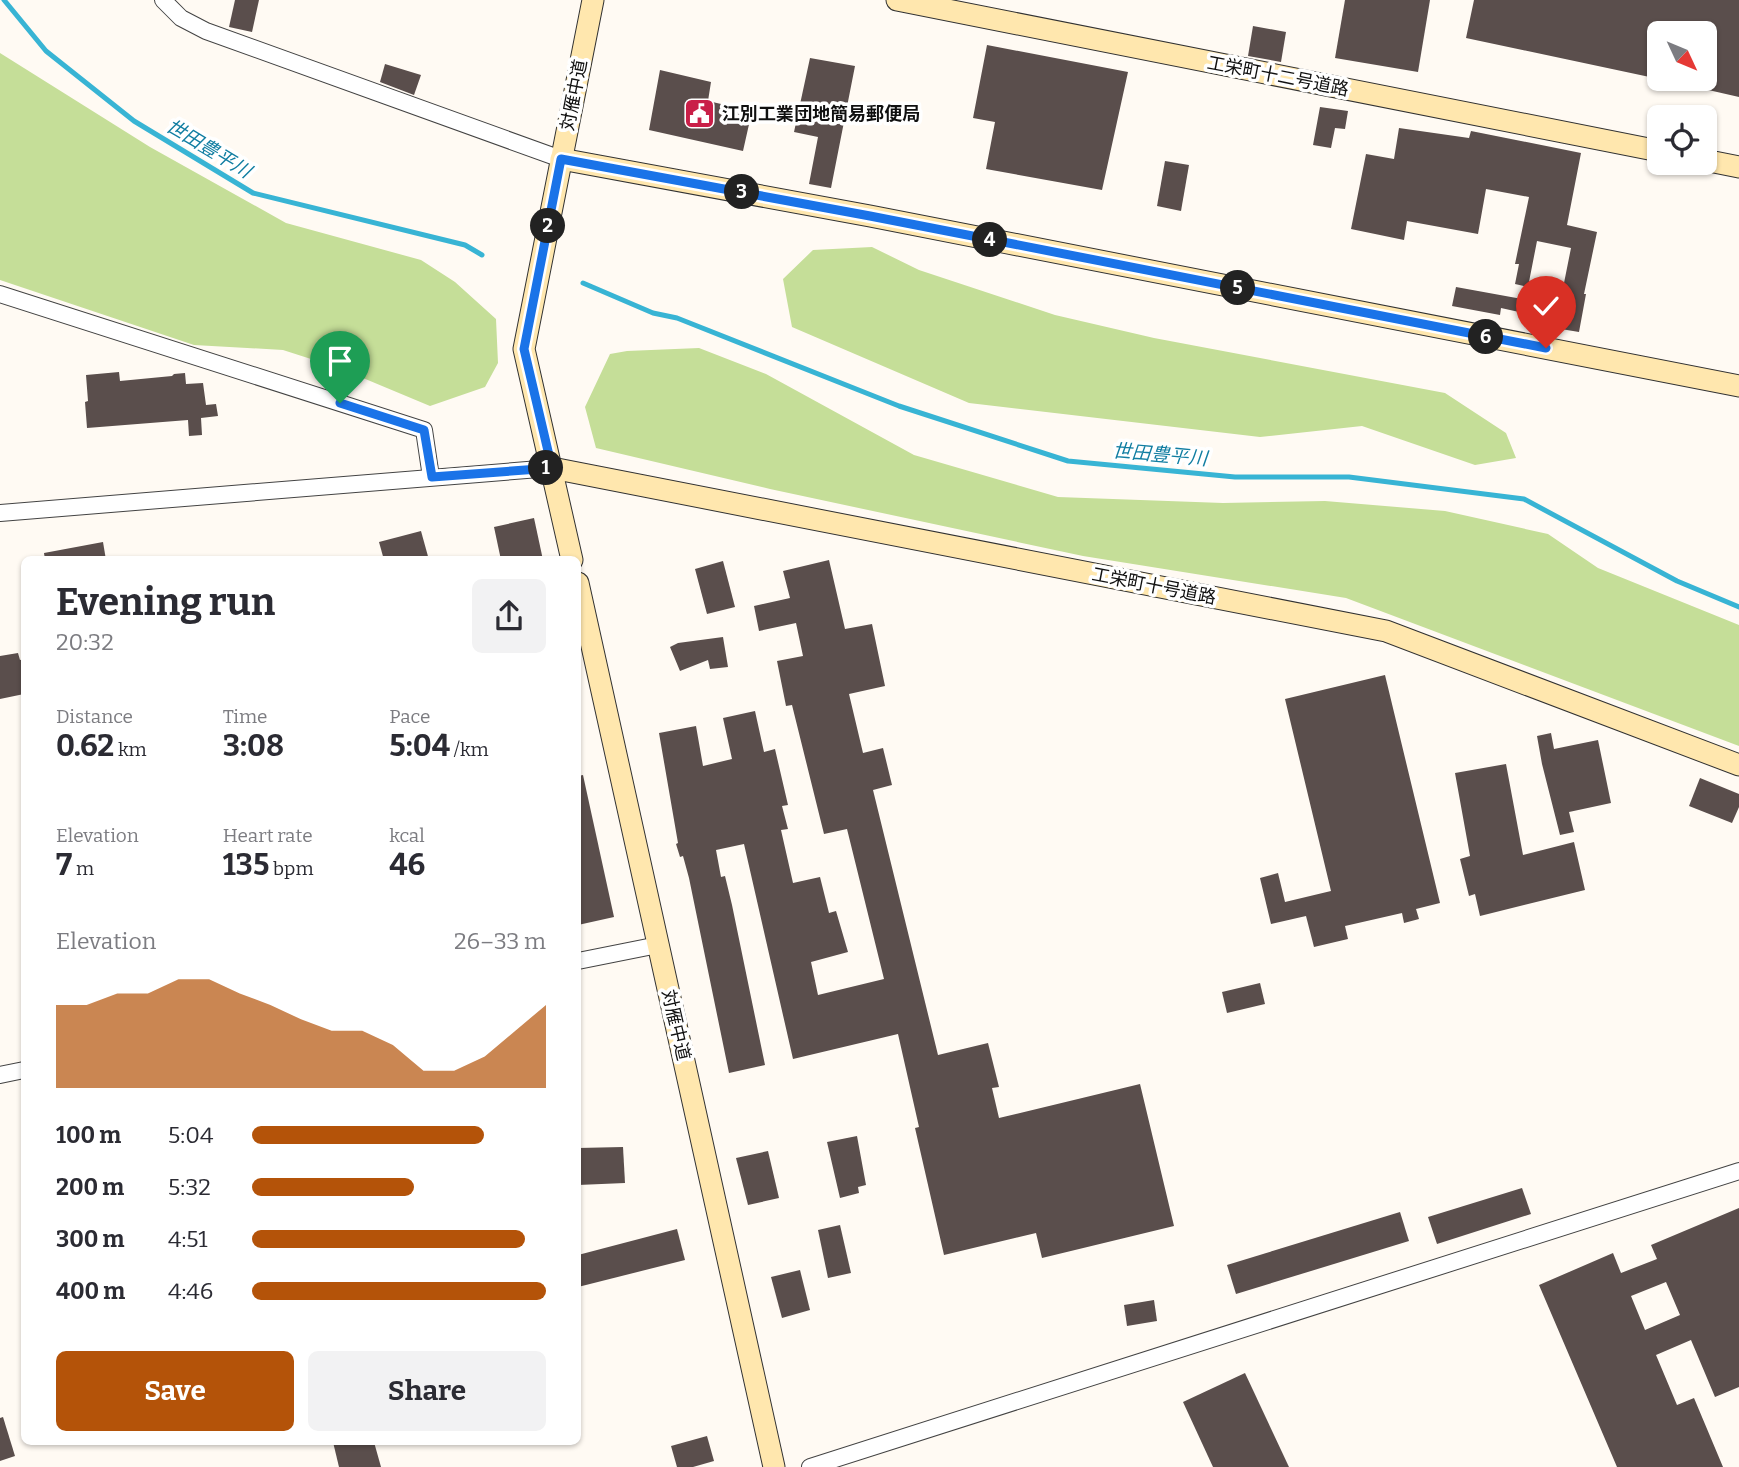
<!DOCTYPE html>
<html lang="en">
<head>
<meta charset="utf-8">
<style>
  body { margin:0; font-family:Bitter,"Noto Sans JP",serif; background:#f2f2f3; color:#2b2b33; height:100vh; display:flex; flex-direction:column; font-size:26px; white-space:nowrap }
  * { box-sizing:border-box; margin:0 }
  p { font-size:23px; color:#7c7c81 }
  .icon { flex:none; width:38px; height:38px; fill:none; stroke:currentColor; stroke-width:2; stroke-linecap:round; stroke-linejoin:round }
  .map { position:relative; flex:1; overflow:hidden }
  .drawer { position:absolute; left:21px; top:556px; width:560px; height:889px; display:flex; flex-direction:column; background:#fff; border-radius:10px; box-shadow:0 2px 5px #0004 }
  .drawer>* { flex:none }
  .needle { width:46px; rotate:134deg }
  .tools { position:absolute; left:1647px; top:21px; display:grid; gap:14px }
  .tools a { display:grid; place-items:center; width:70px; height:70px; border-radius:10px; background:#fff; box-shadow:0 2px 5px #0004; font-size:35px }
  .pin { position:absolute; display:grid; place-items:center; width:60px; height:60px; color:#fff; margin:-72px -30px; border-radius:50% 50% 50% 0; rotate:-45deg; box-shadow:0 0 7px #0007 }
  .pin .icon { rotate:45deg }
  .km { position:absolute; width:35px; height:35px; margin:-18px; border-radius:50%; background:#222; color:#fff; font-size:19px; line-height:35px; text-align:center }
  .round { display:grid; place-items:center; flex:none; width:74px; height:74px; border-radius:10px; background:#f2f2f3 }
  .head { display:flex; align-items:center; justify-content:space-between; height:119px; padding:0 35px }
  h1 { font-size:38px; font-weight:700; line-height:52px }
  .figures { display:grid; grid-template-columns:repeat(3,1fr); gap:10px; height:119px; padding:7px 35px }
  .figures div { display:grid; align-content:center }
  .figures b { font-size:30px; font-weight:700 }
  .figures small { font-size:19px; font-weight:400 }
  .figures p { font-size:19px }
  .chart { height:196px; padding:14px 35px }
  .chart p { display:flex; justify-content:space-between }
  .chart svg { width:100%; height:126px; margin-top:7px; fill:#b45309; opacity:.7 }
  .primary-button { display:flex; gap:14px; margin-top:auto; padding:14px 35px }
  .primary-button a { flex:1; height:80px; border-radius:10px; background:#b45309; color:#fff; font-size:28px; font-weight:700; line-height:80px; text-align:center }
  .primary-button a+a { background:#f2f2f3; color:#2b2b33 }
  ul { padding:0 35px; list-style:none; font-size:23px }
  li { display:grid; grid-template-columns:112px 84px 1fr; align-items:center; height:52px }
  li i { height:18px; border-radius:9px; background:#b45309 }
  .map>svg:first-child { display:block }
  .forest { fill:#c5de98 }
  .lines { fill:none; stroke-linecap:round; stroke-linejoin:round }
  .stream { stroke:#38b4d4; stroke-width:5 }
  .building { fill:#5a4e4c; fill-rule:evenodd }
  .street-casing { stroke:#434343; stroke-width:18 }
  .secondary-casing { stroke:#323232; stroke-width:23 }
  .street { stroke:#fff; stroke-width:16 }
  .secondary { stroke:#ffe7ae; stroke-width:21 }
  .route-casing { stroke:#fff; stroke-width:14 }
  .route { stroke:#1a73e8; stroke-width:9 }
  .labels { text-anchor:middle; stroke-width:7; stroke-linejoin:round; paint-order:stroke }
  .street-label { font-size:18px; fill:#101010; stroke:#fff }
  .poi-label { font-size:18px; font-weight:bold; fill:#101010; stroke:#fff; text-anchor:start }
  .water-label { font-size:19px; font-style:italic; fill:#117ea2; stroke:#fff }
</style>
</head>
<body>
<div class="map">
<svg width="1739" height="1467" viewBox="0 0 1739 1467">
  <rect width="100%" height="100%" fill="#fffaf3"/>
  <!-- forest -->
  <g class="forest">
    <path d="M0,53l150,94 136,76 135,37 34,22 41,37 2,44 -13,24 -55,19 -91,-38 -56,-18 -89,-5 -194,-65z"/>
    <path d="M872,247l47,23 136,45 99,23 291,55 61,40 10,25 -41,7 -113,-39 -102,11 -291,-34 -177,-76 -9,-48 30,-29z"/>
    <path d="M699,348l67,26 148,81 144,42 165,6 102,-2 120,10 103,23 50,34 141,57v121l-393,-148 -263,-42 -313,-67 -174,-41 -11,-41 25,-53 17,-3z"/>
  </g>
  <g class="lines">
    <!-- stream -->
    <g class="stream">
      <path d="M4,0l42,51 88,70 119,72 212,52 17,10"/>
      <path d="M583,283l70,30 24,5 222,88 169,55 167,16h114l175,22 153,82 62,26"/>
    </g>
  </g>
  <!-- building -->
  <g class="building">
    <path d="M235,0h24l-7,32 -23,-5z"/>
    <path d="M1345,0h85l-12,72 -83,-14z"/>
    <path d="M1474,0h265v97l-35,-8v-56h-45v46l-193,-41z"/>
    <path d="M1253,26l33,6 -5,30 -33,-6z"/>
    <path d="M987,45l141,27 -26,118 -116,-21 9,-47 -22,-4z"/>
    <path d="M810,58l45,8 -24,122 -22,-4 9,-47 -24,-5z"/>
    <path d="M385,64l36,11 -7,20 -34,-13z"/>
    <path d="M660,70l51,12 -3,19 44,10 -9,40 -94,-21z"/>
    <path d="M1320,107l28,4 -3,18 -10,-1 -4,20 -18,-3z"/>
    <path d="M1399,128l70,10 2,-7 110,22 -14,72 30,7 -13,62h2l-7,38 -24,-4 16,-80 -34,-7 -9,46 -13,-3 4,-20h-4l14,-67 -43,-8 -8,45 -71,-13 -3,19 -53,-11 15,-75 28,5z"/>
    <path d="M1165,161l24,4 -8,46 -24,-5z"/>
    <path d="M1456,287l66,12 -3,13 -18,-4 -1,7 -48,-9z"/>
    <path d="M119,372l1,9 52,-5 2,-2 11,-1 1,11 17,-1 3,22 10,-1 2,12 -17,2 1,17 -13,1 -1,-16 -101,8 -2,-26 3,-1 -2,-26z"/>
    <path d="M534,518l9,42h-42l-7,-33z"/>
    <path d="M421,531l8,29h-45l-5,-18z"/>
    <path d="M103,542l3,18h-61l-1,-7z"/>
    <path d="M829,560l16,69 27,-5 13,62 -36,8 14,59 20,-5 9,37 -19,5 65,265 50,-12 11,44 -7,1 7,30 141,-34 34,142 -132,32 -6,-25 -92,22 -29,-127 4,-1 -21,-93 -105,25 -49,-215 -28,6 5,27 4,-1 7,29 33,160 -36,8 -40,-195 -6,-22 -3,1 -4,-13 2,-1 -19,-110 37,-7 7,40 29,-7 -9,-41 32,-7 9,41 11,-3 13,56 -6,1 6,23 -7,1 12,53 27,-6 9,36 7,-2 12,41 -37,10 7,33 66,-16 -37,-150 -23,5 -32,-129 -6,1 -9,-45 26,-5 -7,-33 -37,8 -5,-25 36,-8 -7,-27z"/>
    <path d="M723,561l12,46 -28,7 -12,-45z"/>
    <path d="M723,637l5,30 -18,2 -2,-9 -28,11 -10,-24 8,-4z"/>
    <path d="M18,653l2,7 4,-1v35l-24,5v-43z"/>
    <path d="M1385,675l55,228 -24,6 3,10 -15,4 -2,-10 -57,13 3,13 -34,8 -8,-31 -35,8 -11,-46 18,-5 7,29 46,-11 -46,-192z"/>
    <path d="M1551,733l3,16 44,-9 13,63 -42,9 5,20 -14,3 -18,-71 -5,-28z"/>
    <path d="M1506,764l17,91 51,-13 11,48 -105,26 -5,-22 -6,2 -9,-37 10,-3 -15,-83z"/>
    <path d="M583,775l31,142 -36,8v-149z"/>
    <path d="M1700,778l39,16v13l-7,16 -43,-17z"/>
    <path d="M1260,983l5,21 -38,9 -5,-21z"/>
    <path d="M857,1136l9,49 -8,2 1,6 -19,5 -13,-56z"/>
    <path d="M623,1147l2,36 -47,2v-37z"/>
    <path d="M768,1151l11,47 -31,7 -12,-47z"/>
    <path d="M1522,1188l9,26 -94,30 -9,-27z"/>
    <path d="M1739,1208v179l-24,10 -24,-57 -35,15 21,50 17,-7 29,69h-106l-78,-182 74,-32 8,20 36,-14 -6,-14zM1666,1282l14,33 -35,15 -14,-34z"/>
    <path d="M1400,1212l9,29 -173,53 -9,-29z"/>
    <path d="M840,1225l11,48 -23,5 -10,-48z"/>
    <path d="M677,1229l8,31 -107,27v-32z"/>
    <path d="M800,1270l10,40 -28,8 -11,-41z"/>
    <path d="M1154,1300l3,21 -30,5 -3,-21z"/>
    <path d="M1245,1373l44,94h-76l-30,-65z"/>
    <path d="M3,1417l12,39 -15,5v-43z"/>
    <path d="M707,1436l7,25 -21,6h-16l-6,-21z"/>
    <path d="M333,1442h41l7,25h-42z"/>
  </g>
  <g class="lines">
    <defs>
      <g id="street">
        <path d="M163,0l18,18 25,13 355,128"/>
        <path d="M0,294l424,136 7,47"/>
        <path d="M0,513l552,-45"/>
        <path d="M578,961l80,-16"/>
        <path d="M0,1075l24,-5"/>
        <path d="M810,1467l929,-296"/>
      </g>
      <g id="secondary">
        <path d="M897,0l762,151"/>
        <path d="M561,159l309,57 869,170"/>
        <path d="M1704,160l35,7"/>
        <path d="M552,468l834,163 353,134"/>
        <path d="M572,560l-48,-211 69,-349"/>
        <path d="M578,583l196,884"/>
      </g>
    </defs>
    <!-- street casing -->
    <use href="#street" class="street-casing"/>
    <!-- secondary casing -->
    <use href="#secondary" class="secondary-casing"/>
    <!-- street -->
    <use href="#street" class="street"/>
    <!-- secondary -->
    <use href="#secondary" class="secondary"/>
  </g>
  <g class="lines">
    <defs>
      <path id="route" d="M340,403l84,27 8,47 120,-9 -28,-119 37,-190 309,57 676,132"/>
    </defs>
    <!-- route casing -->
    <use href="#route" class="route-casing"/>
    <!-- route -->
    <use href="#route" class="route"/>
  </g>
  <!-- icons -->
  <defs>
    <symbol id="civic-square" viewBox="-11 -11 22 22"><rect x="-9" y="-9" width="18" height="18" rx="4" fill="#c91f48" stroke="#fff"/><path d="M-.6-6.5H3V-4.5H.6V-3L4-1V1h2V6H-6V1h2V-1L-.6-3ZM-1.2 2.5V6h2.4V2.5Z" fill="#fff"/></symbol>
  </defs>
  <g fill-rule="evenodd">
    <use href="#civic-square" x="682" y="96" width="35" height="35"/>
  </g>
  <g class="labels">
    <!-- street labels -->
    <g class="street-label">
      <text transform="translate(1278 76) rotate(11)" y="6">工栄町十二号道路</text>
      <text transform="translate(574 95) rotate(-79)" y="6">対雁中道</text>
      <text transform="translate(1154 586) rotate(11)" y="6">工栄町十号道路</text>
      <text transform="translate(676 1025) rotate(77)" y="6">対雁中道</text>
    </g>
    <!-- poi labels -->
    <g class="poi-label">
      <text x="722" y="120">江別工業団地簡易郵便局</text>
    </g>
    <!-- water labels -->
    <g class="water-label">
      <text transform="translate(209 148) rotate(31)" y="7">世田豊平川</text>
      <text transform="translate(1160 454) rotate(5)" y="7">世田豊平川</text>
    </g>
  </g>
</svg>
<div class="tools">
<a><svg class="needle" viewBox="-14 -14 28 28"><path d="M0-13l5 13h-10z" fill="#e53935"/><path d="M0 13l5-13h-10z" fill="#7c7c81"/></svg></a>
<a><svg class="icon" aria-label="locate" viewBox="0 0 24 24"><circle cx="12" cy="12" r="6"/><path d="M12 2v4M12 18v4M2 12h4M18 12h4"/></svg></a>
</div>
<div class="pin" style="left:340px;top:403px;background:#1e9e55"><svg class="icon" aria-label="arrive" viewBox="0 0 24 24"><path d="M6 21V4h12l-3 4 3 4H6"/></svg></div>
<div class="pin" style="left:1546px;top:348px;background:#d93025"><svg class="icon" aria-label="check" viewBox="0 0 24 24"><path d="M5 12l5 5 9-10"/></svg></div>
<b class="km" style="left:546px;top:468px">1</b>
<b class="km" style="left:548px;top:226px">2</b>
<b class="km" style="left:742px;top:192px">3</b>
<b class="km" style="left:990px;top:240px">4</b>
<b class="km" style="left:1238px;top:288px">5</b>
<b class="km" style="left:1486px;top:337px">6</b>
<section class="drawer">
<div class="head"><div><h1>Evening run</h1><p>20:32</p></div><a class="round"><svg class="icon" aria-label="share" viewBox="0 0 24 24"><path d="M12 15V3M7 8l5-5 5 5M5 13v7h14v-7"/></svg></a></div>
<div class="figures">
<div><p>Distance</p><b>0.62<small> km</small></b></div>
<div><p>Time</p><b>3:08</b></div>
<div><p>Pace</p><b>5:04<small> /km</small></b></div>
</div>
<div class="figures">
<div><p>Elevation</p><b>7<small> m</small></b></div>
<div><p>Heart rate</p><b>135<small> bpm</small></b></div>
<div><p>kcal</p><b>46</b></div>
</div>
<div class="chart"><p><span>Elevation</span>26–33 m</p>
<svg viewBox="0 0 160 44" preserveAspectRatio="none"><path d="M0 44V15L10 15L20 11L30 11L40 6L50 6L60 11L70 15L80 20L90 24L100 24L110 29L120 38L130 38L140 33L150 24L160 15V44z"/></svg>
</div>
<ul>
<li><b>100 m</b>5:04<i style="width:79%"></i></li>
<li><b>200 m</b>5:32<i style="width:55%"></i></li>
<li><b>300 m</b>4:51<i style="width:93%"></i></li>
<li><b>400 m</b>4:46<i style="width:100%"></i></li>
</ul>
<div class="primary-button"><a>Save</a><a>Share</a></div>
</section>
</div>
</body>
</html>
